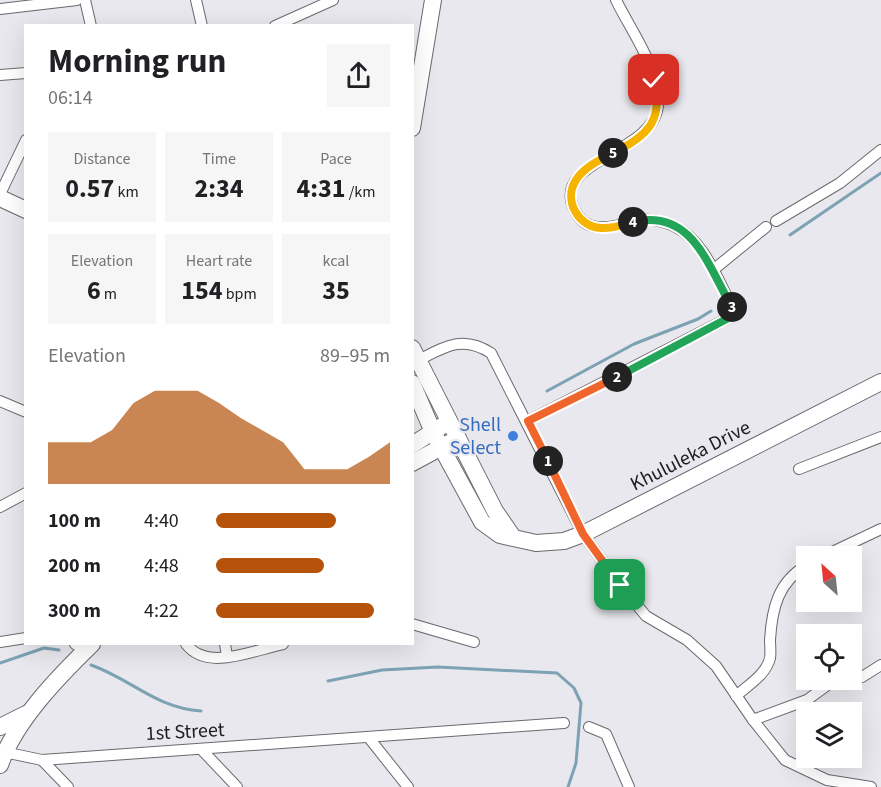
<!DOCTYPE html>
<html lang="en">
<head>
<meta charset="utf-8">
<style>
  body { margin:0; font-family:"Source Sans 3",sans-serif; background:#f6f6f6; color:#202124; height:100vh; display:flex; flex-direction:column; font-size:22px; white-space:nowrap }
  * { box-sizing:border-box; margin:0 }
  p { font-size:20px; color:#757577 }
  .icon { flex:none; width:33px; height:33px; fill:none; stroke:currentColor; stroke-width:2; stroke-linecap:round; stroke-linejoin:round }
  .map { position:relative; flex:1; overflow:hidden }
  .side { position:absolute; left:24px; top:24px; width:390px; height:621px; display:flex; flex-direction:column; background:#fff; border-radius:0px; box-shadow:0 6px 24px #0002 }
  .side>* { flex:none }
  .needle { width:39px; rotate:333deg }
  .controls { position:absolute; left:796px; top:546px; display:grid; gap:12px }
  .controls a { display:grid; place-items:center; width:66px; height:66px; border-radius:0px; background:#fff; box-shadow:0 6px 24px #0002; font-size:30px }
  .pin { position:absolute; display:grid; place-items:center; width:51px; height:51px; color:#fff; margin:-26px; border-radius:12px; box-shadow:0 3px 9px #0006 }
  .km { position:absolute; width:30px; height:30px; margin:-15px; border-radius:50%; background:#222; color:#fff; font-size:16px; line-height:30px; text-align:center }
  .round { display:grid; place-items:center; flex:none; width:63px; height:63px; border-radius:0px; background:#f6f6f6 }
  .headline { display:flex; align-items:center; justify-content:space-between; height:102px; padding:0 24px }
  h1 { font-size:33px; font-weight:700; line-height:45px }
  .figures { display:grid; grid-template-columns:repeat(3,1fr); gap:9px; height:102px; padding:6px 24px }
  .figures div { display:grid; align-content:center; border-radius:0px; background:#f6f6f6; text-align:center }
  .figures b { font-size:26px; font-weight:700 }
  .figures small { font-size:16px; font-weight:400 }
  .figures p { font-size:16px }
  .chart { height:168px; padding:12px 24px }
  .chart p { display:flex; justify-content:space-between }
  .chart svg { width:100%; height:108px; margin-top:6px; fill:#b45309; opacity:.7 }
  ul { padding:0 24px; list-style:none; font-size:20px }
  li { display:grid; grid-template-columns:96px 72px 1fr; align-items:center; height:45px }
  li i { height:15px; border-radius:8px; background:#b45309 }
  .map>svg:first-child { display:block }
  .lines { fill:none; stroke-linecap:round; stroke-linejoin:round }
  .stream { stroke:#7ca2b3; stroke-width:3 }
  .street-casing { stroke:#6a696e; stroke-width:12 }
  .secondary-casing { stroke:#6a696e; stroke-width:18 }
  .street { stroke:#fff; stroke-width:10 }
  .secondary { stroke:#fff; stroke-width:16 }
  .split-1-casing { stroke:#fff; stroke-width:12 }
  .split-2-casing { stroke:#fff; stroke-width:12 }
  .split-3-casing { stroke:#fff; stroke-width:12 }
  .split-4-casing { stroke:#fff; stroke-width:12 }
  .split-5-casing { stroke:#fff; stroke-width:12 }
  .split-6-casing { stroke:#fff; stroke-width:12 }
  .split-1 { stroke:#f0652b; stroke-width:8 }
  .split-2 { stroke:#f0652b; stroke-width:8 }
  .split-3 { stroke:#22a559; stroke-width:8 }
  .split-4 { stroke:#22a559; stroke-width:8 }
  .split-5 { stroke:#f5b400; stroke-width:8 }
  .split-6 { stroke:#f5b400; stroke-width:8 }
  .shop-dot { fill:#3f7fe0; stroke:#e9e8ee; stroke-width:2 }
  .labels { text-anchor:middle; stroke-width:4.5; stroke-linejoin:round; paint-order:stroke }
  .shop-label { font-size:20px; fill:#366cbe; stroke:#e9e8ee; text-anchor:end }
  .street-label { font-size:20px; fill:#1d1d1f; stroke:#e9e8ee }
</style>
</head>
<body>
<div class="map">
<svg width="881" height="787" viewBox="0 0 881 787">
  <rect width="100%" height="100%" fill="#e9e8ee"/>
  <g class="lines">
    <!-- stream -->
    <g class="stream">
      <path d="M790,235l91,-62"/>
      <path d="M547,391l87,-47 64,-25 13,-8"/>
      <path d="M0,663l44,-15 15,2"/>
      <path d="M91,665c40,14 65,43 110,46"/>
      <path d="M328,681l54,-11 56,-3 119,6 17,15 7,15 -5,60 -8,24"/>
    </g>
    <defs>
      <g id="street">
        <path d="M85,0l6,26"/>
        <path d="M196,0l6,26"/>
        <path d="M0,9l77,-9"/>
        <path d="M275,26l58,-26"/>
        <path d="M0,75l26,-2"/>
        <path d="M0,194l26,-54"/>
        <path d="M776,221l64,-38 41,-33"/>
        <path d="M713,270l53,-43"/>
        <path d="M419,360c27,-14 44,-25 72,-7l92,181 37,51 26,31 41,24 29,26 37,54 32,40 42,20 44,7"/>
        <path d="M0,401l26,11"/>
        <path d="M528,421l208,-107c-17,-29 -29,-72 -62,-88 -9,-4 -20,-7 -31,-6 -23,3 -55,20 -69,-11 -23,-50 80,-54 84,-104 2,-36 -27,-74 -42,-105"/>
        <path d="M799,469l82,-32"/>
        <path d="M0,507l26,-14"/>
        <path d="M824,556l57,-27"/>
        <path d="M412,624l62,18"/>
        <path d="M0,642l26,-4"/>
        <path d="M75,644l11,6"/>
        <path d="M186,644c21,28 68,6 97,0"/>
        <path d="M225,644l2,12"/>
        <path d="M736,696c12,-11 30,-21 34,-38 1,-5 0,-13 0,-18 2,-32 8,-58 37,-75"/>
        <path d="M753,720l54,-20 22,-16 33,-7 19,-12"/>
        <path d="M589,727l17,7 23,53"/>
        <path d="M369,738l39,49"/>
        <path d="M201,749l36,38"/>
        <path d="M4,752l38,8 522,-37"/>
        <path d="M42,760l26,27"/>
      </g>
      <g id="secondary">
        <path d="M412,128l21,-128"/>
        <path d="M0,198l26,12"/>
        <path d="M412,348l83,163 18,26"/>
        <path d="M412,383l21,49 49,90 18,13 36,8 28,-2 19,-7 298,-152"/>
        <path d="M412,445l30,-19"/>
        <path d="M412,463l37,-20"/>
        <path d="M0,727l26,-13"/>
        <path d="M0,765c15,-44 59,-89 92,-121"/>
      </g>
    </defs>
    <!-- street casing -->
    <use href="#street" class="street-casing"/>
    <!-- secondary casing -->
    <use href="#secondary" class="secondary-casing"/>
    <!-- street -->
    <use href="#street" class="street"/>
    <!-- secondary -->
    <use href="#secondary" class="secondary"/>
  </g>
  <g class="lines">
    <defs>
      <path id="split-1" d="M548,461l35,73 37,51"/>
      <path id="split-2" d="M548,461l-20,-40 89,-44"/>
      <path id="split-3" d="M617,377l119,-63 -4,-7"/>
      <path id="split-4" d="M633,222c60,-14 75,45 99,85"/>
      <path id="split-5" d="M613,153c-13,7 -29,14 -37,27 -13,20 2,47 25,48 10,1 22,-3 32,-6"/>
      <path id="split-6" d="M613,153c35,-17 51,-33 41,-73"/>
    </defs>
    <!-- split-1 casing -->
    <use href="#split-1" class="split-1-casing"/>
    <!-- split-2 casing -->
    <use href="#split-2" class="split-2-casing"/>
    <!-- split-3 casing -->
    <use href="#split-3" class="split-3-casing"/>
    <!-- split-4 casing -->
    <use href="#split-4" class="split-4-casing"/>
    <!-- split-5 casing -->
    <use href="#split-5" class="split-5-casing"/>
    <!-- split-6 casing -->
    <use href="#split-6" class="split-6-casing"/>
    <!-- split-1 -->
    <use href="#split-1" class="split-1"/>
    <!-- split-2 -->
    <use href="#split-2" class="split-2"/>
    <!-- split-3 -->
    <use href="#split-3" class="split-3"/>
    <!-- split-4 -->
    <use href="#split-4" class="split-4"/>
    <!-- split-5 -->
    <use href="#split-5" class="split-5"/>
    <!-- split-6 -->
    <use href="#split-6" class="split-6"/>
  </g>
  <!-- markers -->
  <circle class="shop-dot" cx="513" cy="436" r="6"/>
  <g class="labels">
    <!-- shop labels -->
    <g class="shop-label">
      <text x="501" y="431">Shell<tspan x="501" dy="23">Select</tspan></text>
    </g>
    <!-- street labels -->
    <g class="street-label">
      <text transform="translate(690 455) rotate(-27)" y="7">Khululeka Drive</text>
      <text transform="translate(185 731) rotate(-3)" y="7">1st Street</text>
    </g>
  </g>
</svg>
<div class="controls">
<a><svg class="needle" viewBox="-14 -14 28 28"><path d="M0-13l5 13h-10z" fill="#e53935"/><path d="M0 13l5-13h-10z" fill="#757577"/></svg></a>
<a><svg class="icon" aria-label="locate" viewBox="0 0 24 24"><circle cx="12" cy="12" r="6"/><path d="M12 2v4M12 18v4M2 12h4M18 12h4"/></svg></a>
<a><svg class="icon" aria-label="layers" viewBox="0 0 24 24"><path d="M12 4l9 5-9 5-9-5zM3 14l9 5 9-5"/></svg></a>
</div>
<div class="pin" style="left:620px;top:585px;background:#1e9e55"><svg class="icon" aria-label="arrive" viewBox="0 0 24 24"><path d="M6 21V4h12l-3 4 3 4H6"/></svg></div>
<div class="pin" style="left:654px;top:80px;background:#d93025"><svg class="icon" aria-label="check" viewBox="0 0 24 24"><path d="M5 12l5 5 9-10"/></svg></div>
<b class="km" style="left:548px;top:461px">1</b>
<b class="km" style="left:617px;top:377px">2</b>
<b class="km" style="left:732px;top:307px">3</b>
<b class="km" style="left:633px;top:222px">4</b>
<b class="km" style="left:613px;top:153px">5</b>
<section class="side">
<div class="headline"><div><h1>Morning run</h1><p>06:14</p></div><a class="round"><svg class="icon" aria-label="share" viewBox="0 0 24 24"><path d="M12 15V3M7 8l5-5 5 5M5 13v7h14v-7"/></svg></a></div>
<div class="figures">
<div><p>Distance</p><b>0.57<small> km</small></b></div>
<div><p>Time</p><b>2:34</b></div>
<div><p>Pace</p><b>4:31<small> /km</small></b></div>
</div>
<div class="figures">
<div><p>Elevation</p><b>6<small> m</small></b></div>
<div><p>Heart rate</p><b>154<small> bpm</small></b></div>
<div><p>kcal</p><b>35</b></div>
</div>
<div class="chart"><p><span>Elevation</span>89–95 m</p>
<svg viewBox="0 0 160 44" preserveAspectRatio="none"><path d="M0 44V27L10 27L20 27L30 22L40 11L50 6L60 6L70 6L80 11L90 17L100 22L110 27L120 38L130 38L140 38L150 33L160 27V44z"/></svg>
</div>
<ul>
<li><b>100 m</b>4:40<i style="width:69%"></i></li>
<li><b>200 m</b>4:48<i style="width:62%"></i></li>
<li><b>300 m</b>4:22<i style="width:91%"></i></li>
</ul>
</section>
</div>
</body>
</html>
